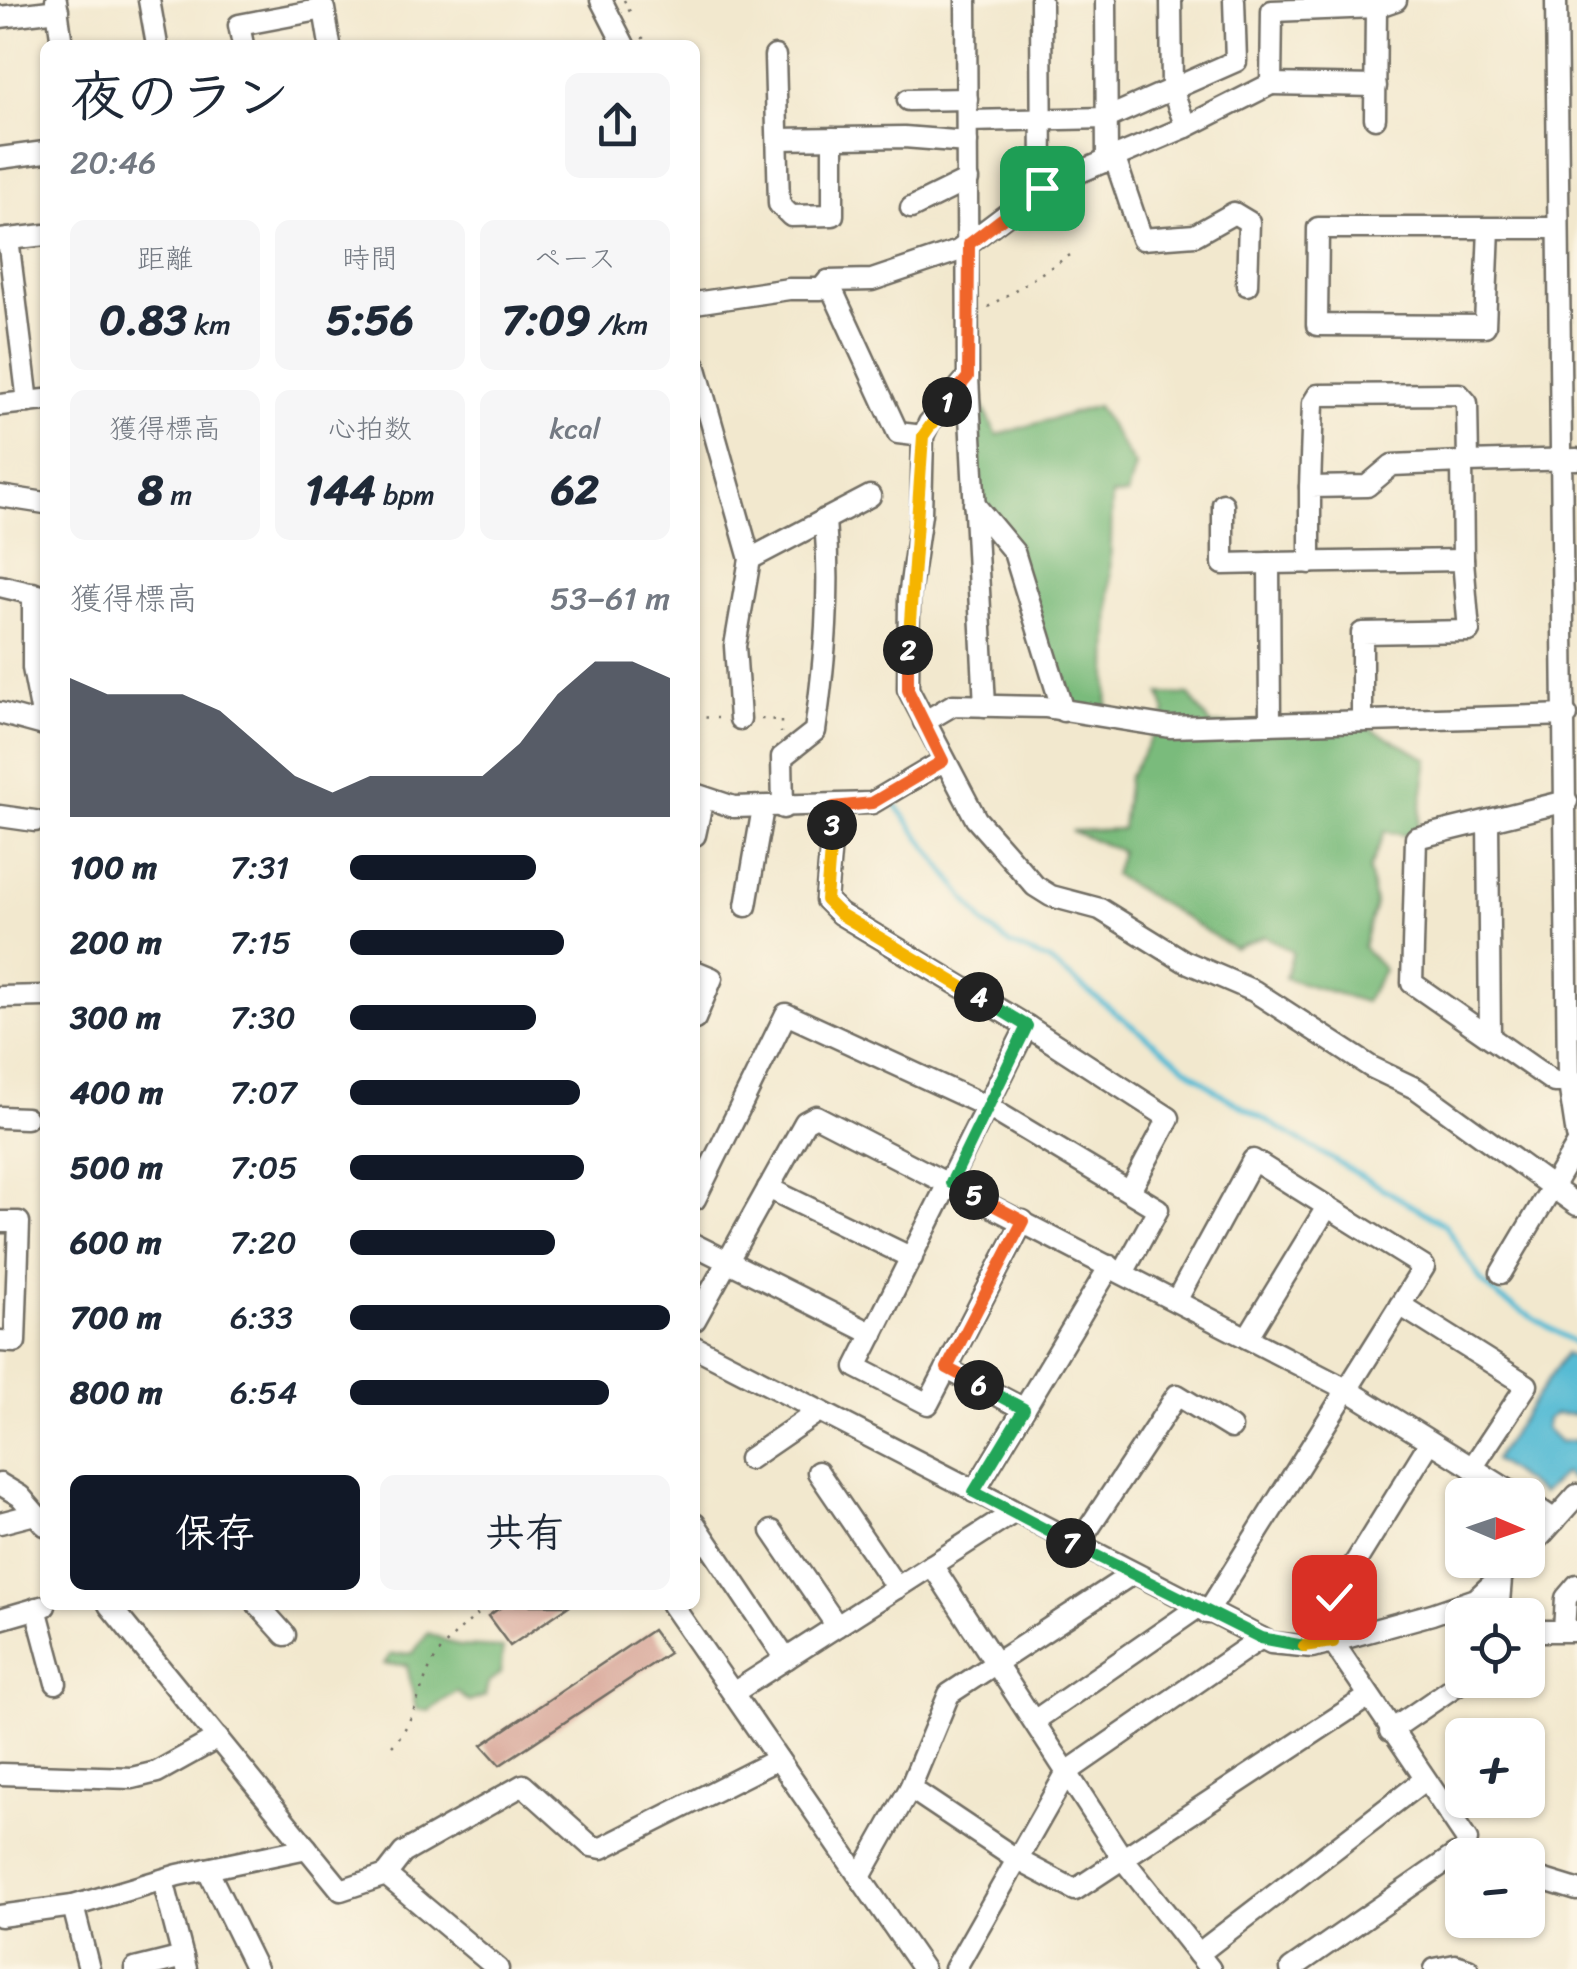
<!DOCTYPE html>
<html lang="ja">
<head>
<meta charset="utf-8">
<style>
  body { margin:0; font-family:Sriracha,"Klee One",sans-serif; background:#f6f6f7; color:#1f2937; height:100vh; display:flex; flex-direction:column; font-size:38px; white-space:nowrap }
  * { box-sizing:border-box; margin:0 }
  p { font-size:32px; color:#747a83 }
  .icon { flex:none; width:55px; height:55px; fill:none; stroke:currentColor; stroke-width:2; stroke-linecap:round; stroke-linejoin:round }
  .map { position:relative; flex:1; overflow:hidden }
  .panel { position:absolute; left:40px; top:40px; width:660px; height:1570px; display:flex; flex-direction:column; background:#fff; border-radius:15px; box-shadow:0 2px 8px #0004 }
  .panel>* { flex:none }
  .needle { width:65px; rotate:92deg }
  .controls { position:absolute; left:1445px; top:1478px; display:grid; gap:20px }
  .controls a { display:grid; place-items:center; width:100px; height:100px; border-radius:15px; background:#fff; box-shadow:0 2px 8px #0004; font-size:50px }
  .pin { position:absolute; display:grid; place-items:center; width:85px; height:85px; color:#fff; margin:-42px; border-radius:20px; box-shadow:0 5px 15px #0006 }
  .km { position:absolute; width:50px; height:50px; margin:-25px; border-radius:50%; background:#222; color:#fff; font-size:28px; line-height:50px; text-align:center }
  .round { display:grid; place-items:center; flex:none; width:105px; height:105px; border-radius:15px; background:#f6f6f7 }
  .headline { display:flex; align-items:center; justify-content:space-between; height:170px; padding:0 30px }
  h1 { font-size:55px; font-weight:800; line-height:75px }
  .stats { display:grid; grid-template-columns:repeat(3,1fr); gap:15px; height:170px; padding:10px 30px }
  .stats div { display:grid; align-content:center; border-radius:15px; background:#f6f6f7; text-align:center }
  .stats b { font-size:42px; font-weight:800 }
  .stats small { font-size:28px; font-weight:400 }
  .stats p { font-size:28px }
  .chart { height:280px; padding:20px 30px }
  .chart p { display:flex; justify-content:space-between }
  .chart svg { width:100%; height:180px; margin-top:10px; fill:#111827; opacity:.7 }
  .action { display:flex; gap:20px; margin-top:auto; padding:20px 30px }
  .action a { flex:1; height:115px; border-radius:15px; background:#111827; color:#fff; font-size:40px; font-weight:800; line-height:115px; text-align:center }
  .action a+a { background:#f6f6f7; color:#1f2937 }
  ul { padding:0 30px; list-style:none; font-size:32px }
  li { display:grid; grid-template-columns:160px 120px 1fr; align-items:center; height:75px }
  li i { height:25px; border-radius:12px; background:#111827 }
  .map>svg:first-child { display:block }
  .forest { fill:#7abb7c; stroke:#527354; stroke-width:2.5 }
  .water { fill:#56bbd4; stroke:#407380; stroke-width:2.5 }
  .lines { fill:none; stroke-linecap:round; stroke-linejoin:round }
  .stream { stroke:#56bbd4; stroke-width:5 }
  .building { fill:#d7a497 }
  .minor-casing { stroke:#716d64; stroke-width:25 }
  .path { stroke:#716d64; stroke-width:2.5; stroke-dasharray:2.5 8; stroke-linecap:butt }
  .minor { stroke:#fff; stroke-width:20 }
  .split-1-casing { stroke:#fff; stroke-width:20 }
  .split-2-casing { stroke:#fff; stroke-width:20 }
  .split-3-casing { stroke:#fff; stroke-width:20 }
  .split-4-casing { stroke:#fff; stroke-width:20 }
  .split-5-casing { stroke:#fff; stroke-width:20 }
  .split-6-casing { stroke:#fff; stroke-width:20 }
  .split-7-casing { stroke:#fff; stroke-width:20 }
  .split-8-casing { stroke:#fff; stroke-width:20 }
  .split-9-casing { stroke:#fff; stroke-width:20 }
  .split-1 { stroke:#f0652b; stroke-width:12 }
  .split-2 { stroke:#f5b400; stroke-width:12 }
  .split-3 { stroke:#f0652b; stroke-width:12 }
  .split-4 { stroke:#f5b400; stroke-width:12 }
  .split-5 { stroke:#22a559; stroke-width:12 }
  .split-6 { stroke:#f0652b; stroke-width:12 }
  .split-7 { stroke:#22a559; stroke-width:12 }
  .split-8 { stroke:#22a559; stroke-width:12 }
  .split-9 { stroke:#f5b400; stroke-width:12 }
</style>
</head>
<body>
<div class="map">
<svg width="1577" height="1969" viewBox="0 0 1577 1969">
  <rect width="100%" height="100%" fill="#fcf5e5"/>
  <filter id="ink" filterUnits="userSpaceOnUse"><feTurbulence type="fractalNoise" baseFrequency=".01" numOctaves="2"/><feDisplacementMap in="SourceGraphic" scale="20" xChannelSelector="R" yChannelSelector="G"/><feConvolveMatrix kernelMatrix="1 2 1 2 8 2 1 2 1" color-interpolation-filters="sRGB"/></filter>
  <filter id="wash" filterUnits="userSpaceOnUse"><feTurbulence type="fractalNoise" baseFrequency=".0048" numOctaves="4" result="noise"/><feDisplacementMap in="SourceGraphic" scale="40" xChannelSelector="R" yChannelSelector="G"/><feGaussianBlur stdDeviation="2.25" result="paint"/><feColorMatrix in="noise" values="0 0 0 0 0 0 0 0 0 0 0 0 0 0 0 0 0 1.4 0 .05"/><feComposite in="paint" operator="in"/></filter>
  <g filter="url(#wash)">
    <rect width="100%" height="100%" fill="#f2e8ce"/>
    <!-- forest -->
    <g class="forest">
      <path d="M968,377l29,58 100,-29 38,60 -8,29h-15l-5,223 -44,-7 -49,-159 -40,-48z"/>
      <path d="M1160,694l29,1 22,30 145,-4 72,38 -12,79 -31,-7 -16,39 6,34 -12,43 21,23 -19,32 -80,-24 8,-26 -28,-16 -31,12 -120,-73 7,-24 -50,-20 51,-2 6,-51 38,-65z"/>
      <path d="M428,1633l31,13 44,2 -3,25 -12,10 -3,13 -16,6 -12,-11 -28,20 -13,-2 -9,-44 -23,-1 6,-9 23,-2z"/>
    </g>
    <!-- water -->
    <path class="water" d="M1566,1353l11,7v55l-22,-1 -8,5 -1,9 14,14 17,-2v33l-7,7 -6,-7 -22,21 -48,-34z"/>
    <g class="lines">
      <!-- stream -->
      <path class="stream" d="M896,805l89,120 26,20 38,16 170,132 226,132 37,57 19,17 76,45"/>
    </g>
    <g id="blocks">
      <!-- building -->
      <g class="building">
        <path d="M504,1605h66l-60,41 -22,-30z"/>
        <path d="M652,1630l17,23 -169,112 -18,-20z"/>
      </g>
    </g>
  </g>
  <g filter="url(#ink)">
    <use href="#blocks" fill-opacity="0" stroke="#716d64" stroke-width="2.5"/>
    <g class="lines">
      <defs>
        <g id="minor">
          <path d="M56,0l6,45"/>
          <path d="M149,0l8,45"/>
          <path d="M601,0l23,45"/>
          <path d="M966,0l2,377 17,329"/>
          <path d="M1041,0l1,188"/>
          <path d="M1106,0l1,162"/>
          <path d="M1171,0l1,89 14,38"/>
          <path d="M1556,0l12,1077 9,59"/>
          <path d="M0,17l58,-7"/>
          <path d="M243,45l-4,-20 85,-16 6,36"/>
          <path d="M775,56l4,148 12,12 42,-1v-77"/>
          <path d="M1271,84l105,2"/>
          <path d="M908,100l59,-1"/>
          <path d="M1375,118l1,-111"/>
          <path d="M968,121l139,-3 129,-57 -2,-61"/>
          <path d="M778,139l126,-2 63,5"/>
          <path d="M0,158l45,-6"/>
          <path d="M1115,159l27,80 53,-4 39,-22 15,9 -2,63"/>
          <path d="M911,208l57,-28"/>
          <path d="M1489,228l-4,98 -168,-1 1,-97h238"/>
          <path d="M8,239l20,163"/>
          <path d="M0,240l45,-5"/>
          <path d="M828,281l70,152 25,3"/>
          <path d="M695,303l94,-14h32l7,-8 44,-1 86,-29 84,-63 144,-61 85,-43 1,-73 104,-4 20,-7"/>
          <path d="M695,365l55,194 -15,87 5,73"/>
          <path d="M968,377l-39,46 -6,13 -2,78 -12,83 -1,92 68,130 59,67 16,10 49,13 84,52 70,30 117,76 46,22 160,116"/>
          <path d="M0,405l45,-5"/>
          <path d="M1468,462l109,-3"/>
          <path d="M1310,487l3,-84 5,-8 141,-1 8,9 1,59h-6"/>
          <path d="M0,496l45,7"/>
          <path d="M974,504l40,48 49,159"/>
          <path d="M1223,504v60l46,-1 1,161"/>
          <path d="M750,559l120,-63"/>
          <path d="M1269,563l194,-3 6,71 -107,2v88"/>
          <path d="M1310,563v-76l57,-1 25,-21 70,-3 1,98"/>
          <path d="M0,586l42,10"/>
          <path d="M0,713l44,12 -11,-57v-75"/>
          <path d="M924,722l29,-17 92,2 125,20 397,-12"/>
          <path d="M695,794l39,13 138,-4 71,-42"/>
          <path d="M1567,801l-151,37 -4,145 142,99h23"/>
          <path d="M834,807l-8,93 14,14 187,112 142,92 -39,73"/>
          <path d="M783,808l-1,-51 33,-26c10,-71 16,-139 10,-212"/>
          <path d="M0,816l35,5"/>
          <path d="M1488,821l2,216"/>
          <path d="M695,835l8,-37"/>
          <path d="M746,906l17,-98"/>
          <path d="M695,971l17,7 -17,41"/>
          <path d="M0,997l45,-1"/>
          <path d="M0,1117l26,1"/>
          <path d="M768,1188l144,70"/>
          <path d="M695,1199l91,-185 202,93 170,102 -35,64"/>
          <path d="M1023,1221l-95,183 -72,-37 171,-341"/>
          <path d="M0,1222h19l-4,120 -15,-1"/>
          <path d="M695,1245l178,89"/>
          <path d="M1501,1273l76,-128"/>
          <path d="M1176,1301l77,-141 171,107 -217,346"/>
          <path d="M1400,1305l127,80 -55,83"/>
          <path d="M695,1320l110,-198 11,-6 532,274 168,105"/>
          <path d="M1247,1338l80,-131"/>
          <path d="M695,1347l576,296 42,4 119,-33 44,-15 42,-39"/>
          <path d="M947,1369l77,40"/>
          <path d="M1430,1442l-96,155 -1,45 134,198 -3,15"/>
          <path d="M749,1459l70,-48"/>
          <path d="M818,1472l79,116"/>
          <path d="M0,1484l20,12 25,29"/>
          <path d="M974,1492l136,-226"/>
          <path d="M1528,1502l27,18"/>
          <path d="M0,1523l35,-9"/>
          <path d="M695,1524l91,135"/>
          <path d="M772,1531l65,95"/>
          <path d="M1077,1546l100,-151 54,33"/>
          <path d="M1528,1550l49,-55"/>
          <path d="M932,1565l191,294 87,110"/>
          <path d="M109,1605l232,285 45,-15 112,94"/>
          <path d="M258,1605l27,30"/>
          <path d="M672,1605l251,364"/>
          <path d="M36,1608l20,75"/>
          <path d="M1498,1615l3,-36"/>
          <path d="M0,1619l45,-13"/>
          <path d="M1564,1630l2,-32 11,-13"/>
          <path d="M1528,1631h49"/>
          <path d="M733,1693l280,-180"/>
          <path d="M1034,1721l163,-113"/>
          <path d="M1390,1731l74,-51"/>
          <path d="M0,1774l132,4 25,-6 61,-34"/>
          <path d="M910,1788l106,71 59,31 293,-193"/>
          <path d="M207,1869l49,100"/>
          <path d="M386,1875l17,-22 120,-68 68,61 11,2 176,-89"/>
          <path d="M1528,1875l49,15"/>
          <path d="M860,1877l50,-89 39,-94 183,-120"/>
          <path d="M163,1880l23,89"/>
          <path d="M73,1906l16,63"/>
          <path d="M0,1916l73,-10 105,-31 129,-27"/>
          <path d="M1198,1954l226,-174"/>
          <path d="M135,1969l48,-12"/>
          <path d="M955,1969l112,-197 194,-134"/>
          <path d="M1291,1969l164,-114 7,1"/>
          <path d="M1435,1969l20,-4 13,4"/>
        </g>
      </defs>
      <!-- minor casing -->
      <use href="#minor" class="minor-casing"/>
      <!-- path -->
      <g class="path">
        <path d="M624,0l6,12"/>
        <path d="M642,37l7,8"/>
        <path d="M988,307l87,-55"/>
        <path d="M695,717l23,1"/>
        <path d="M761,719l20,1v13"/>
        <path d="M392,1746c20,-21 24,-45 35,-71 10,-27 40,-53 63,-70"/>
      </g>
      <!-- minor -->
      <use href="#minor" class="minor"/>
    </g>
  </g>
  <g class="lines" filter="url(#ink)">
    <defs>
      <path id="split-1" d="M947,402l21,-25 1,-133 73,-56"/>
      <path id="split-2" d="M908,650l15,-214 24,-34"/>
      <path id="split-3" d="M832,825l2,-18 38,-4 71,-42 -35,-71v-40"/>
      <path id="split-4" d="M832,825l-6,75 14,14 139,83"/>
      <path id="split-5" d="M974,1195l-23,-12 76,-157 -48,-29"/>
      <path id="split-6" d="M974,1195l49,26 -76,147 32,17"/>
      <path id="split-7" d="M979,1385l45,24 -50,83 97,51"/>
      <path id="split-8" d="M1071,1543l190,95 43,8"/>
      <path id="split-9" d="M1304,1646l29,-4 1,-45"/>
    </defs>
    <!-- split-1 casing -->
    <use href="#split-1" class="split-1-casing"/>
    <!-- split-2 casing -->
    <use href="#split-2" class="split-2-casing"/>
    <!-- split-3 casing -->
    <use href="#split-3" class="split-3-casing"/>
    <!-- split-4 casing -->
    <use href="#split-4" class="split-4-casing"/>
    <!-- split-5 casing -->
    <use href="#split-5" class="split-5-casing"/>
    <!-- split-6 casing -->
    <use href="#split-6" class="split-6-casing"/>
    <!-- split-7 casing -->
    <use href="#split-7" class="split-7-casing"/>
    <!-- split-8 casing -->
    <use href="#split-8" class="split-8-casing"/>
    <!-- split-9 casing -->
    <use href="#split-9" class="split-9-casing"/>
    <!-- split-1 -->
    <use href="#split-1" class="split-1"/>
    <!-- split-2 -->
    <use href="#split-2" class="split-2"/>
    <!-- split-3 -->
    <use href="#split-3" class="split-3"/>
    <!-- split-4 -->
    <use href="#split-4" class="split-4"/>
    <!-- split-5 -->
    <use href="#split-5" class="split-5"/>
    <!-- split-6 -->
    <use href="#split-6" class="split-6"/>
    <!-- split-7 -->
    <use href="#split-7" class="split-7"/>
    <!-- split-8 -->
    <use href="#split-8" class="split-8"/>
    <!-- split-9 -->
    <use href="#split-9" class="split-9"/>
  </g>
</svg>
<div class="controls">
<a><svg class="needle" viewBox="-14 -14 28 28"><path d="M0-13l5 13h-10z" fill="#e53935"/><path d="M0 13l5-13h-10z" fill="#747a83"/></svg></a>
<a><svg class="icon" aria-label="locate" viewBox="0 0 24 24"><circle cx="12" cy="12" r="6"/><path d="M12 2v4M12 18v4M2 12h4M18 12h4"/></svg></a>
<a>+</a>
<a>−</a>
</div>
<div class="pin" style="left:1042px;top:188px;background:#1e9e55"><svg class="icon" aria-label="arrive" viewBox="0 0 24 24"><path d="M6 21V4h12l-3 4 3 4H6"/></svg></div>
<div class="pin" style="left:1334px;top:1597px;background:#d93025"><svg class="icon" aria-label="check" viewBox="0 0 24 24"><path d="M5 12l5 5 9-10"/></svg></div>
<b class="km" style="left:947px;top:402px">1</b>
<b class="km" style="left:908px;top:650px">2</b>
<b class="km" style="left:832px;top:825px">3</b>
<b class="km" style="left:979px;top:997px">4</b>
<b class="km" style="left:974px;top:1195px">5</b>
<b class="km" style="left:979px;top:1385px">6</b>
<b class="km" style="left:1071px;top:1543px">7</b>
<section class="panel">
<div class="headline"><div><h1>夜のラン</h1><p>20:46</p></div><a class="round"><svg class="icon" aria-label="share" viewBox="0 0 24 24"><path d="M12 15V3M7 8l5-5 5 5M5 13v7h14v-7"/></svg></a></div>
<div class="stats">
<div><p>距離</p><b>0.83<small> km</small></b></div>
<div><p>時間</p><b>5:56</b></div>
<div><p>ペース</p><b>7:09<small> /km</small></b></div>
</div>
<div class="stats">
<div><p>獲得標高</p><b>8<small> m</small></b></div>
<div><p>心拍数</p><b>144<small> bpm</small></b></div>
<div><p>kcal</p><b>62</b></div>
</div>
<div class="chart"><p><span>獲得標高</span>53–61 m</p>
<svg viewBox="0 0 160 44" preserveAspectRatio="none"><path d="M0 44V10L10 14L20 14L30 14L40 18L50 26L60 34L70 38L80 34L90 34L100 34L110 34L120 26L130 14L140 6L150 6L160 10V44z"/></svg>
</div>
<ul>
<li><b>100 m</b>7:31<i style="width:58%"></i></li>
<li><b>200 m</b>7:15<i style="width:67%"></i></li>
<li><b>300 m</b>7:30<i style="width:58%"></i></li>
<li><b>400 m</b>7:07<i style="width:72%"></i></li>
<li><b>500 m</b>7:05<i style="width:73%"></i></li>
<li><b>600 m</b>7:20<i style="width:64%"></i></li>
<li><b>700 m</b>6:33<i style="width:100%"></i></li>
<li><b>800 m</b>6:54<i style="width:81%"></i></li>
</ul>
<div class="action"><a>保存</a><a>共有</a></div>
</section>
</div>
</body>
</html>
